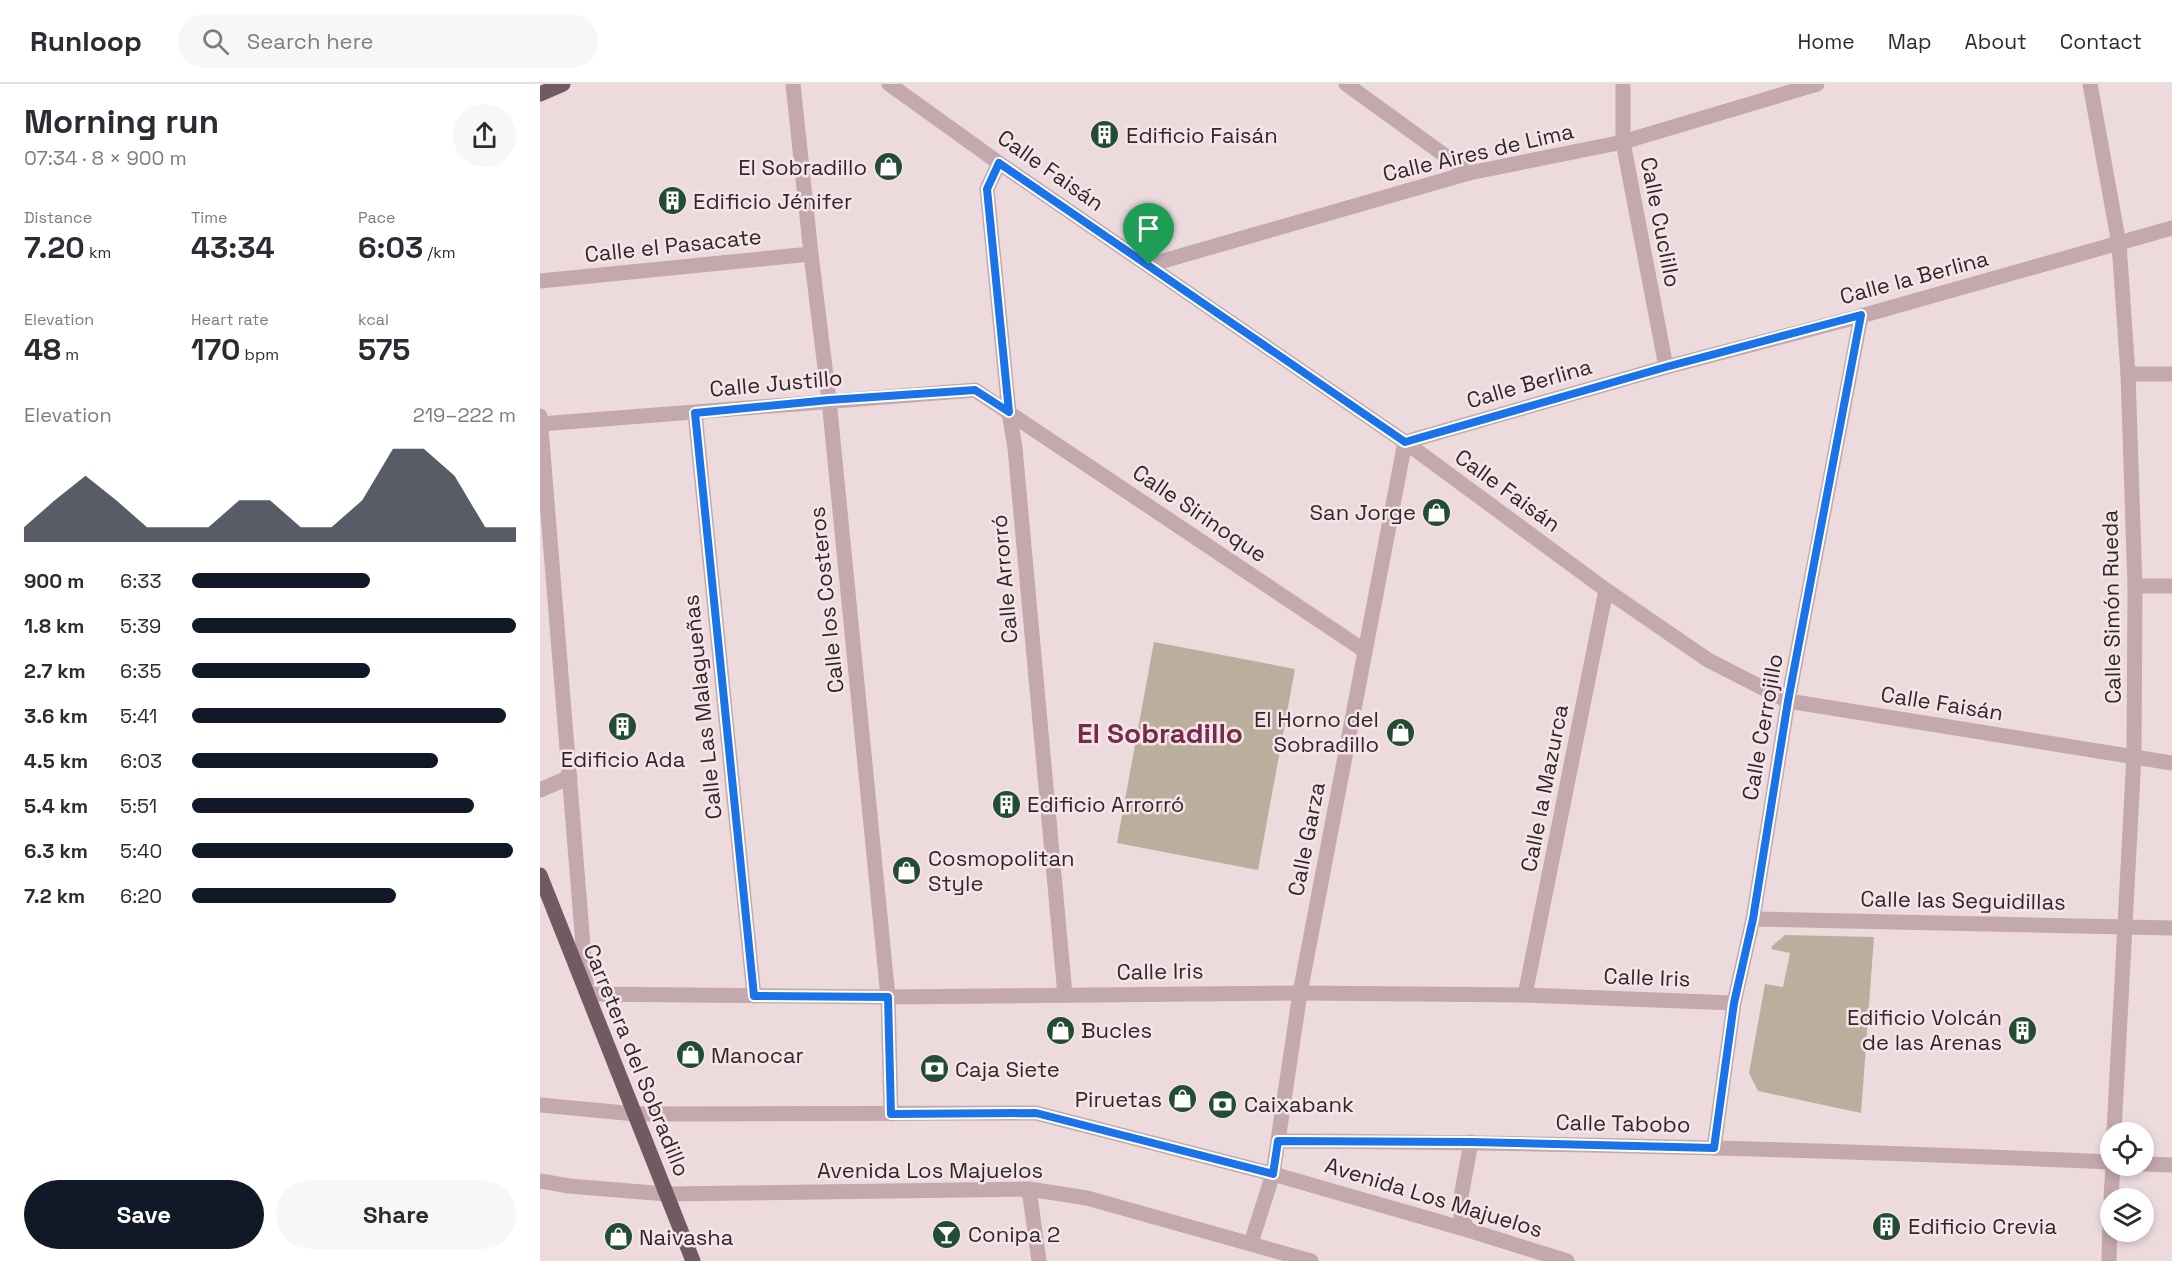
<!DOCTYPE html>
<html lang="en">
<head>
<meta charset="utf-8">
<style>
  body { margin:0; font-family:"Space Grotesk",sans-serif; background:#f7f7f7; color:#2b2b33; height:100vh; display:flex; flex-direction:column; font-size:22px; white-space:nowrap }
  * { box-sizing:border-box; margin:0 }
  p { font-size:20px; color:#7c7c81 }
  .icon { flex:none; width:33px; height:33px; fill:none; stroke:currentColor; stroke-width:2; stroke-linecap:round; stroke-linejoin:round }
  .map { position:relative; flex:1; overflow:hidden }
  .drawer { display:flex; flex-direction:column; background:#fff; width:540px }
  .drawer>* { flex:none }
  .tools { position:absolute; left:1560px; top:1038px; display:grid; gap:12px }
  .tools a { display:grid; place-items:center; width:54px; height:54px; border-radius:50%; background:#fff; box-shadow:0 3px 9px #0003; font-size:30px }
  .pin { position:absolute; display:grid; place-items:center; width:51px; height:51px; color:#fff; margin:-62px -26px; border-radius:50% 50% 50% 0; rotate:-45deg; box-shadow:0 0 6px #0007 }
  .pin .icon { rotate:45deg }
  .round { display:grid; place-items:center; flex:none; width:63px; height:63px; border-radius:32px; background:#f7f7f7 }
  .summary { display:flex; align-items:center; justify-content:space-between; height:102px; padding:0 24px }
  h1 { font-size:33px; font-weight:700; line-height:45px }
  .metrics { display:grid; grid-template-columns:repeat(3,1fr); gap:9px; height:102px; padding:6px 24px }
  .metrics div { display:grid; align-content:center }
  .metrics b { font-size:30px; font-weight:700 }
  .metrics small { font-size:16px; font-weight:400 }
  .metrics p { font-size:16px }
  .chart { height:168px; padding:12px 24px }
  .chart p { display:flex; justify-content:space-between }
  .chart svg { width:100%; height:108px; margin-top:6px; fill:#111827; opacity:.7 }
  .primary-button { display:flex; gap:12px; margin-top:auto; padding:12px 24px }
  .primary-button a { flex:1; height:69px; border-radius:36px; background:#111827; color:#fff; font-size:24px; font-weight:700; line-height:69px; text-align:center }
  .primary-button a+a { background:#f7f7f7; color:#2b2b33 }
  ul { padding:0 24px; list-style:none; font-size:20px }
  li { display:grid; grid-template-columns:96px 72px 1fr; align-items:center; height:45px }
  li i { height:15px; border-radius:8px; background:#111827 }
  header { display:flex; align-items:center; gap:36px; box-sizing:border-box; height:84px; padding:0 30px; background:#fff; border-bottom:2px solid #e1e1e2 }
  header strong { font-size:28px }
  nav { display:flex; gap:33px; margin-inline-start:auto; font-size:21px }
  .search { width:420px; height:54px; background:#f7f7f7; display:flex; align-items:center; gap:15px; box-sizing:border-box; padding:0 21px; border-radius:33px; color:#7c7c81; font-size:22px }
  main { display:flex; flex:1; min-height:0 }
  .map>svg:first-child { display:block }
  .green { fill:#baaf9c }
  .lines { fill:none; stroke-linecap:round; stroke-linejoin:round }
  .minor { stroke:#c3a8ae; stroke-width:15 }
  .major { stroke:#715a62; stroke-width:15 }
  .route-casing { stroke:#fff; stroke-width:12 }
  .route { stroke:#1a73e8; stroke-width:8 }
  .labels { text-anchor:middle; stroke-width:5; stroke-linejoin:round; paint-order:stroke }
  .poi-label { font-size:22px; fill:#31272b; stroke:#f6e5e8; text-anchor:start }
  .street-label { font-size:22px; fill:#31272b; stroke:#f6e5e8 }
  .district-label { font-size:28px; font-weight:bold; fill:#752b4c; stroke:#f6e5e8 }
</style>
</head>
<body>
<header>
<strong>Runloop</strong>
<div class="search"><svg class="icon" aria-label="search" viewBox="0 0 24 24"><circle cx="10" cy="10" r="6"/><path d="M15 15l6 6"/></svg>Search here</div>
<nav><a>Home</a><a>Map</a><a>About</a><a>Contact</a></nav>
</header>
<main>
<section class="drawer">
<div class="summary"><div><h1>Morning run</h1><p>07:34 · 8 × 900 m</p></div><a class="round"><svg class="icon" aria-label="share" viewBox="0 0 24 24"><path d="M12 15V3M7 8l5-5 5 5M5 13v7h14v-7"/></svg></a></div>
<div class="metrics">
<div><p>Distance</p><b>7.20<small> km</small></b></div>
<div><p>Time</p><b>43:34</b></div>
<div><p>Pace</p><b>6:03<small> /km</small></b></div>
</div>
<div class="metrics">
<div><p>Elevation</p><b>48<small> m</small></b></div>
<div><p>Heart rate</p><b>170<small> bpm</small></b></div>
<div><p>kcal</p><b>575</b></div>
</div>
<div class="chart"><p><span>Elevation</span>219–222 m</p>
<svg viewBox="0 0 160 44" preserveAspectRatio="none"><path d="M0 44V38L10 27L20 17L30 27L40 38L50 38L60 38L70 27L80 27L90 38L100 38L110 27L120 6L130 6L140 17L150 38L160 38V44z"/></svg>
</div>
<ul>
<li><b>900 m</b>6:33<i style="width:55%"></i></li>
<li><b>1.8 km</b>5:39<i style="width:100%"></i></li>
<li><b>2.7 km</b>6:35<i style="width:55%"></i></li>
<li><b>3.6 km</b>5:41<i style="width:97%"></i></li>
<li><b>4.5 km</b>6:03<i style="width:76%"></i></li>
<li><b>5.4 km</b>5:51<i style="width:87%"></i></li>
<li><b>6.3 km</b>5:40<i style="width:99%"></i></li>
<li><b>7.2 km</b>6:20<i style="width:63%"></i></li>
</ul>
<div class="primary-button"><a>Save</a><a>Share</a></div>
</section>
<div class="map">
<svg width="1632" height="1177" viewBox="0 0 1632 1177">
  <rect width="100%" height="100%" fill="#eddadd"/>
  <!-- green -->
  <g class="green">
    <path d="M614,558l141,27 -37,201 -141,-27z"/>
    <path d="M1245,851l89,2 -13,176 -103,-22 -9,-18 16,-89 18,3 7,-34 -19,-4 1,-3z"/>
  </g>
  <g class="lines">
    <!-- minor -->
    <g class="minor">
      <path d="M253,0l18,170 18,146 59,597 3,117"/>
      <path d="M349,0l110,79 406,279 201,148 102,70 80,41 384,62"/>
      <path d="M806,0l123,89"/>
      <path d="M1083,0v58l43,225"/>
      <path d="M1550,0l29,160 9,130 7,212 -1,169 -20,377"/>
      <path d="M459,79l-12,26 22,223 6,36 50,547"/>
      <path d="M609,181l320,-92 154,-31 194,-58"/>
      <path d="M0,197l271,-27"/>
      <path d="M1588,290h44"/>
      <path d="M155,329l59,583"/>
      <path d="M0,332l47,578 301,3 412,-4 225,2 209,8"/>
      <path d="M0,340l435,-34 390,261"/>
      <path d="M865,358l261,-75 195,-51 311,-88"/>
      <path d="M1595,502h37"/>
      <path d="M0,706l30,-13"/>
      <path d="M1213,835l419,9"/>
      <path d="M985,911l81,-405"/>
      <path d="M0,1021l96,9 400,-1 237,61 195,56 99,31"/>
      <path d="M739,1057c277,1 554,9 831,21"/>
      <path d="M1174,1064l20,-145 19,-84 35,-218 73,-385"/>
      <path d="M1604,1080l28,1"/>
      <path d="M0,1097l29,5 97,8 363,-5 58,9 224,63"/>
      <path d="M489,1105l10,72"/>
      <path d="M1571,1114l2,-32"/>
      <path d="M928,1146l-7,-14v-19l10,-55"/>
      <path d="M711,1159l22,-69 27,-181 105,-551"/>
      <path d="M1569,1177l1,-43"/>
    </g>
    <!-- major -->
    <g class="major">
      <path d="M0,10l23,-10"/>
      <path d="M0,791l153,386"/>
    </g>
  </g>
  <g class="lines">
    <defs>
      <path id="route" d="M459,79l406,279 261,-75 195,-52 -73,386 -35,218 -19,84 -20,145 -243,-6 -193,-1 -5,33 -237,-61 -145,1 -3,-117 -134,-1 -59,-583 134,-13 146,-10 34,22 -22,-223z"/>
    </defs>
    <!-- route casing -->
    <use href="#route" class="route-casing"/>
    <!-- route -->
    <use href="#route" class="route"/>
  </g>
  <!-- icons -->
  <defs>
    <symbol id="building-disc" viewBox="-11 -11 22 22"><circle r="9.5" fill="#224d32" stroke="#f6e5e8"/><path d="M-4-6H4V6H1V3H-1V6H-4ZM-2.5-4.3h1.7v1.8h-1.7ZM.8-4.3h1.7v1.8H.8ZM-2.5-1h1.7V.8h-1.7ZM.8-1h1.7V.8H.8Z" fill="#fff"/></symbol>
    <symbol id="shop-disc" viewBox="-11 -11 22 22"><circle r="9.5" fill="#224d32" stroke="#f6e5e8"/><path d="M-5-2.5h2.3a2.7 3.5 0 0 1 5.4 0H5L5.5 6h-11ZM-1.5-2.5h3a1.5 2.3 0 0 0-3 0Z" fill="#fff"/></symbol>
    <symbol id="bank-disc" viewBox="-11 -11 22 22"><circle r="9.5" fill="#224d32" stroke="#f6e5e8"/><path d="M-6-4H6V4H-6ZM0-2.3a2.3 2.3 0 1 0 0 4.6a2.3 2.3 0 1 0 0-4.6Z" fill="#fff"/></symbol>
    <symbol id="bar-disc" viewBox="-11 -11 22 22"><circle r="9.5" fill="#224d32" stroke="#f6e5e8"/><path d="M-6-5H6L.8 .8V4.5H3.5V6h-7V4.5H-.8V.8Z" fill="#fff"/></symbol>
  </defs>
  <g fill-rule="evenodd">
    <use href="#building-disc" x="548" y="34" width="33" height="33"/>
    <use href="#shop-disc" x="332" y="66" width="33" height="33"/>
    <use href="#building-disc" x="116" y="100" width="33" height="33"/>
    <use href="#shop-disc" x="880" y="412" width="33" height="33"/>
    <use href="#building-disc" x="66" y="626" width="33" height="33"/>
    <use href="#shop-disc" x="844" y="632" width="33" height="33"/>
    <use href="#building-disc" x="450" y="704" width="33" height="33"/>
    <use href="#shop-disc" x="350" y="770" width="33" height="33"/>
    <use href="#shop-disc" x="504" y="930" width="33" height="33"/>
    <use href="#building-disc" x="1466" y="930" width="33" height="33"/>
    <use href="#shop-disc" x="134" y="954" width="33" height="33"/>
    <use href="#bank-disc" x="378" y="968" width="33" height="33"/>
    <use href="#shop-disc" x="626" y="998" width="33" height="33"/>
    <use href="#bank-disc" x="666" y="1004" width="33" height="33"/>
    <use href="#building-disc" x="1330" y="1126" width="33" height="33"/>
    <use href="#bar-disc" x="390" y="1134" width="33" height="33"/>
    <use href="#shop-disc" x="62" y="1136" width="33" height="33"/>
  </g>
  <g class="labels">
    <!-- poi labels -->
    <g class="poi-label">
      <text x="586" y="59">Edificio Faisán</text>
      <text x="327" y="91" text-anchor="end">El Sobradillo</text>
      <text x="153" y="125">Edificio Jénifer</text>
      <text x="876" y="436" text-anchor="end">San Jorge</text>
      <text x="839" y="643" text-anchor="end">El Horno del<tspan x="839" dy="25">Sobradillo</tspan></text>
      <text x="83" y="683" text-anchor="middle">Edificio Ada</text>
      <text x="487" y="728">Edificio Arrorró</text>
      <text x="388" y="782">Cosmopolitan<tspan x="388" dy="25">Style</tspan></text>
      <text x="1462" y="941" text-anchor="end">Edificio Volcán<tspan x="1462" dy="25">de las Arenas</tspan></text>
      <text x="541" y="954">Bucles</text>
      <text x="171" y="979">Manocar</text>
      <text x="415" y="993">Caja Siete</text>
      <text x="622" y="1023" text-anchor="end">Piruetas</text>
      <text x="704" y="1028">Caixabank</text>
      <text x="1368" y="1150">Edificio Crevia</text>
      <text x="428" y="1158">Conipa 2</text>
      <text x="99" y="1161">Naivasha</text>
    </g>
    <!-- street labels -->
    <g class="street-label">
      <text transform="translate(938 68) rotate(-13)" y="8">Calle Aires de Lima</text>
      <text transform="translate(511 86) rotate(35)" y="8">Calle Faisán</text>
      <text transform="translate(1121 138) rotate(79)" y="8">Calle Cuclillo</text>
      <text transform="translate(133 161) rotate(-6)" y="8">Calle el Pasacate</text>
      <text transform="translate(1374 193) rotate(-15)" y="8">Calle la Berlina</text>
      <text transform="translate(236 299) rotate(-5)" y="8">Calle Justillo</text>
      <text transform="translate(989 299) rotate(-16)" y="8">Calle Berlina</text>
      <text transform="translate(968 406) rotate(36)" y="8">Calle Faisán</text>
      <text transform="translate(660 429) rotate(34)" y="8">Calle Sirinoque</text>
      <text transform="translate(464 495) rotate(-95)" y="8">Calle Arrorró</text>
      <text transform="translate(286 516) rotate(-96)" y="8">Calle los Costeros</text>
      <text transform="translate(1571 523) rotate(-91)" y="8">Calle Simón Rueda</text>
      <text transform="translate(1402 619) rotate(9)" y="8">Calle Faisán</text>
      <text transform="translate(162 623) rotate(-96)" y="8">Calle Las Malagueñas</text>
      <text transform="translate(1222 643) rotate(-80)" y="8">Calle Cerrojillo</text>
      <text transform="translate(1004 704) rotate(-79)" y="8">Calle la Mazurca</text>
      <text transform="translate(766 755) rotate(-79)" y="8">Calle Garza</text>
      <text transform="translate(1423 816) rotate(1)" y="8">Calle las Seguidillas</text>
      <text transform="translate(620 887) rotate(-1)" y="8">Calle Iris</text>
      <text transform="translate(1107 893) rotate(2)" y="8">Calle Iris</text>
      <text transform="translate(97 976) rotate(68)" y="8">Carretera del Sobradillo</text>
      <text transform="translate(1083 1039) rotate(1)" y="8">Calle Tabobo</text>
      <text x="390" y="1094">Avenida Los Majuelos</text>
      <text transform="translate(894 1113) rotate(17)" y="8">Avenida Los Majuelos</text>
    </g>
    <!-- district labels -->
    <g class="district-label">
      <text x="620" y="659">El Sobradillo</text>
    </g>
  </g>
</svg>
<div class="tools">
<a><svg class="icon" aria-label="locate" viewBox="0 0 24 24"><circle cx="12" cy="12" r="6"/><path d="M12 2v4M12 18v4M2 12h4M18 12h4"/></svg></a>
<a><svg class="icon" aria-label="layers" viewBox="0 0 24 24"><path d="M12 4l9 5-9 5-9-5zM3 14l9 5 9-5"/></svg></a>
</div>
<div class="pin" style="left:609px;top:181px;background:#1e9e55"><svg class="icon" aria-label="arrive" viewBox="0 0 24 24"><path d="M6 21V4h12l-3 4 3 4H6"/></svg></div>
</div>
</main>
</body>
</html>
